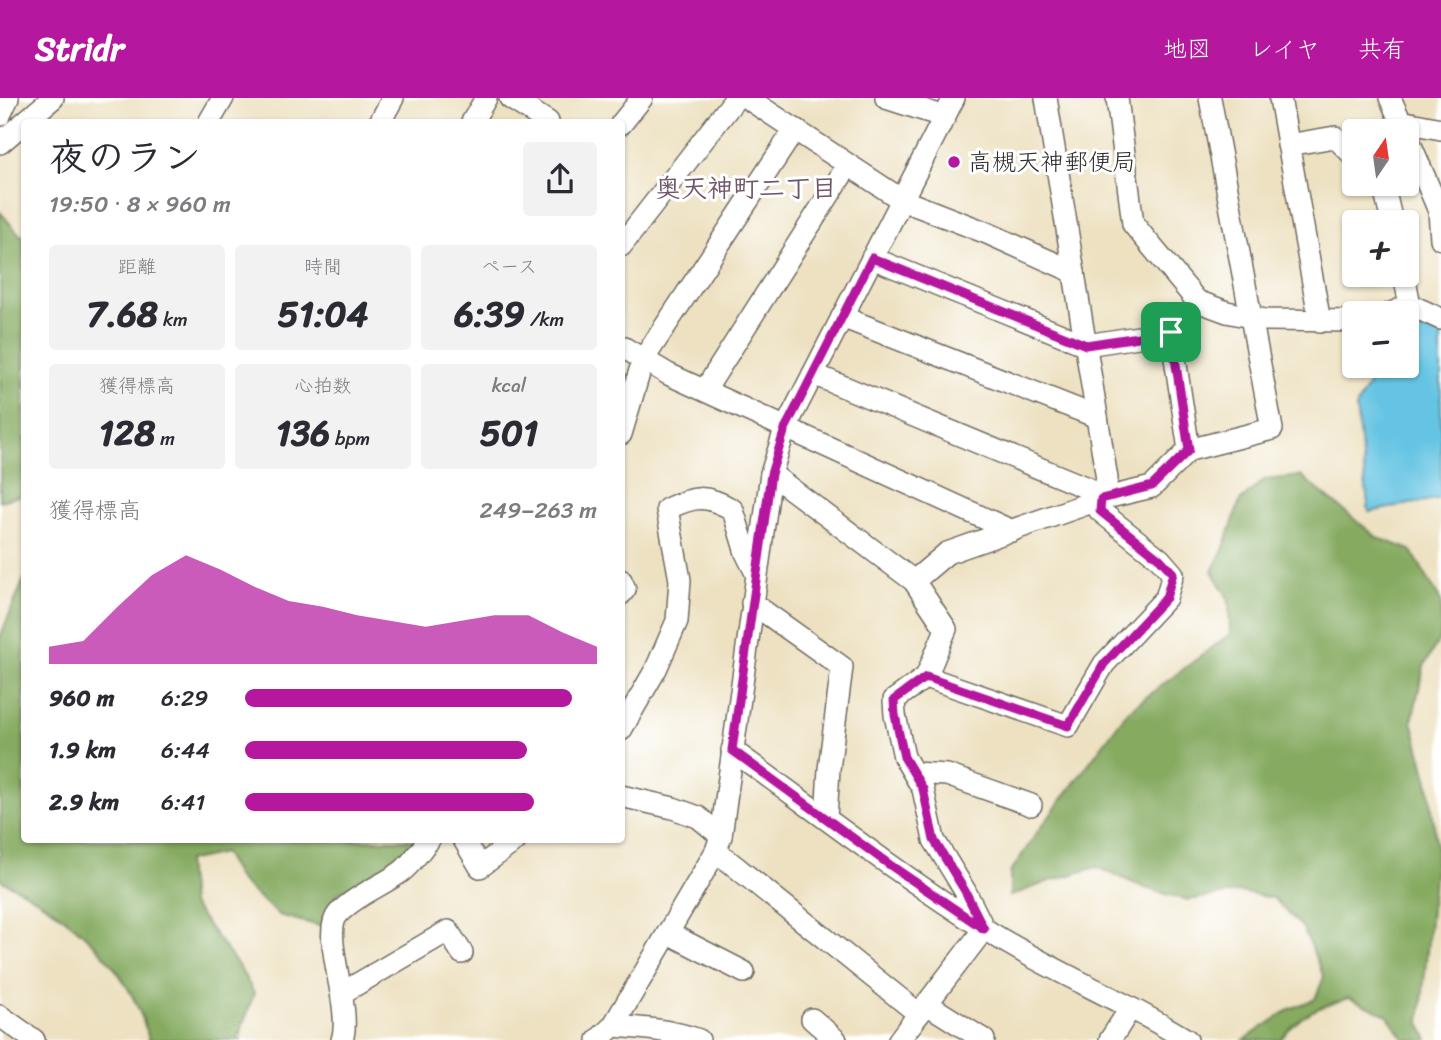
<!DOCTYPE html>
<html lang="ja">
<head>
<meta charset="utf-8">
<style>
  body { margin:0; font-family:Sriracha,"Klee One",sans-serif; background:#f2f2f3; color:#2b2b33; height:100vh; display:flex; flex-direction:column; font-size:26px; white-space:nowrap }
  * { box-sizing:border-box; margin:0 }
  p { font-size:23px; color:#7c7c81 }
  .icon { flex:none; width:38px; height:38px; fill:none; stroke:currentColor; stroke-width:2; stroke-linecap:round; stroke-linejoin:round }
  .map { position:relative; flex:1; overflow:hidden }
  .drawer { position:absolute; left:21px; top:21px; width:604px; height:724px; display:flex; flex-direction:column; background:#fff; border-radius:7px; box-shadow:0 2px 5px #0004 }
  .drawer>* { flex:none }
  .needle { width:46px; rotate:13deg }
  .controls { position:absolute; left:1342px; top:21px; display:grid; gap:14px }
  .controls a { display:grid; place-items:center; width:77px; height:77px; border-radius:7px; background:#fff; box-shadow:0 2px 5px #0004; font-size:35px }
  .pin { position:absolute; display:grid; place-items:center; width:60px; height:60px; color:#fff; margin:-30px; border-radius:14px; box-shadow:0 4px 10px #0006 }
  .round { display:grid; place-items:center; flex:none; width:74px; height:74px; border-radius:7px; background:#f2f2f3 }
  .head { display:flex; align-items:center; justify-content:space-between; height:119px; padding:0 28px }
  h1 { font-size:38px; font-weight:800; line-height:52px }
  .stats { display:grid; grid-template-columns:repeat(3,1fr); gap:10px; height:119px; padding:7px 28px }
  .stats div { display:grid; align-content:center; border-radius:7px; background:#f2f2f3; text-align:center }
  .stats b { font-size:35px; font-weight:800 }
  .stats small { font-size:19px; font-weight:400 }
  .stats p { font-size:19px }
  .chart { height:196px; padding:14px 28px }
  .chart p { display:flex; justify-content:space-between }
  .chart svg { width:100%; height:126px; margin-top:7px; fill:#b5179e; opacity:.7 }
  ul { padding:0 28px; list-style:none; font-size:23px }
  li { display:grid; grid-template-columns:112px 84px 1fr; align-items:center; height:52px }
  li i { height:18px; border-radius:9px; background:#b5179e }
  header { display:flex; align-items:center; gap:42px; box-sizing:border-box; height:98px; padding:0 35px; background:#b5179e; color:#fff }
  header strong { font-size:33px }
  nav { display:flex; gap:38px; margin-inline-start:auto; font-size:24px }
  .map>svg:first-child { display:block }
  .forest { fill:#85aa60; stroke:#586a46; stroke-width:2 }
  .water { fill:#65c4e3; stroke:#487887; stroke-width:2 }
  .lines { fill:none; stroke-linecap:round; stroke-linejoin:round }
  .minor-casing { stroke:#6f6b60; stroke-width:24 }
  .minor { stroke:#fff; stroke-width:21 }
  .route-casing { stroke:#fff; stroke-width:14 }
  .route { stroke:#b5179e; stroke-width:9 }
  .poi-dot { fill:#b5179e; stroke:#fff; stroke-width:2.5 }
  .labels { text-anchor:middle; stroke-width:6; stroke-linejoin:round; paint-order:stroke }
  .poi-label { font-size:24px; fill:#2b2b2b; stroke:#fff; text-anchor:start }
  .neighbourhood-label { font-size:26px; font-weight:bold; fill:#6f5668; stroke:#fff }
</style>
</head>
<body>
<header>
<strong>Stridr</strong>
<nav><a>地図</a><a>レイヤ</a><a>共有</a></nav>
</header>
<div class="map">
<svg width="1441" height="942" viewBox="0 0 1441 942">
  <rect width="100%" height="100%" fill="#fff"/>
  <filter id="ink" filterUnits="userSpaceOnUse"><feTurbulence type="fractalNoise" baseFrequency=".0143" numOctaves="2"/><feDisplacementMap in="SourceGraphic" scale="14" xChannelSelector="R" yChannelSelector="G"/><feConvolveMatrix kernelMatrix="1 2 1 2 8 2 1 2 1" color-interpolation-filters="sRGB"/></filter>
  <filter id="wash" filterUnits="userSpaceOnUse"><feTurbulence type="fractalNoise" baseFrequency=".00686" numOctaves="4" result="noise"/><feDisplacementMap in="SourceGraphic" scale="28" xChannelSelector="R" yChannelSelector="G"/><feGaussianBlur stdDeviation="1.57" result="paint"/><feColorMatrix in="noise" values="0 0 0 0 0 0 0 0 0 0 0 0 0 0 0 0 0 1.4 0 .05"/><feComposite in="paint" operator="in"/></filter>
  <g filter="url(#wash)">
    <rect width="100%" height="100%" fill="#ede1c1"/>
    <!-- forest -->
    <g class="forest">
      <path d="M0,114l20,23 4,1v259l-24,6z"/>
      <path d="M1301,378l77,62 33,12 30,51v35l-17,30 -12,55 17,64 8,63 -17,175 8,17h-23l-18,-25 -38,-17c-34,10 -46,14 -69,42h-36l46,-31 25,-10 9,-22 -21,-49 -30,-30 -34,-6 -51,8 -40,-11 -52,-22 -49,15 -37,14v-23l26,-39 92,-123 102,-77 -1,-34 -17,-29 11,-21 17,-49 24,-21z"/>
      <path d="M24,481v261h396l-24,19 -60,36 -9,33 -48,-13 -40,-35 -15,-27 -37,8 4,42 49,65 14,25 -13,38 -1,9h-91c-18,-75 -81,-129 -149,-160v-243z"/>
    </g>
    <!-- water -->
    <path class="water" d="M1418,231l23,5v164l-72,14 -13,-104 21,-42h30v-29z"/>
  </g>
  <g filter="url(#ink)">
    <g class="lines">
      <defs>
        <g id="minor">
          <path d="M510,0l38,24"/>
          <path d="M747,0l155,102 85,33 87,39"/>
          <path d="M886,0l59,19"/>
          <path d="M1117,0l16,126 64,77 30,11 38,8 89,1"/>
          <path d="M1280,0l40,224"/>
          <path d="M1390,0l15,33"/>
          <path d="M0,17l8,-17"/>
          <path d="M1400,23l41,8"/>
          <path d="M209,24l14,-24"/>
          <path d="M380,24l13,-24"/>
          <path d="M472,24l14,-24"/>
          <path d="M621,26l21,-26"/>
          <path d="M1407,38l32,75 2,28"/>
          <path d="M0,45l53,-45"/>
          <path d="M1288,47l47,-8 19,19"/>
          <path d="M1383,86l9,38"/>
          <path d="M621,148l115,-148"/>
          <path d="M872,160l214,87 85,-13 18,118"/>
          <path d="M1404,177l6,30"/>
          <path d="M1391,215l19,-8 31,14"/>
          <path d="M842,219l255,100"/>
          <path d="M621,248l47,28 344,157"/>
          <path d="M813,276l274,114 14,11"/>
          <path d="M705,292l143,-225"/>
          <path d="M621,336l22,-74 152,-231"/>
          <path d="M771,376l143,107 32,48 -20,48 -32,23 1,15 9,42 19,32 11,51 31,51 19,38"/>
          <path d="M621,482l4,9 -4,5"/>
          <path d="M914,483l33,-28 154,-54 51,-12 37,-37 83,-21 -62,-331"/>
          <path d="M752,505l90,64 -13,102 -3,49"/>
          <path d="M926,579l142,49 36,-62 62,-66 7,-24 -13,-15 -60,-48 1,-12 6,-20 -61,-381"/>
          <path d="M621,632l35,-61 21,-48 3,-41 -13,-71c27,-13 39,-15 66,1l13,43 10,20"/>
          <path d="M732,652c83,60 165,123 251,178 65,42 139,71 204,112"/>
          <path d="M914,675l33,2 84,30"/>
          <path d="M621,698l52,12 25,9 23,19"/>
          <path d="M464,742l16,27 36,-27"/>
          <path d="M716,753l203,163"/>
          <path d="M668,835l76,39"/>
          <path d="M342,895l106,-62 14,22"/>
          <path d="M927,906l57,36"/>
          <path d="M0,918l34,24"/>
          <path d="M812,921l24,21"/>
          <path d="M613,928c30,2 58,4 86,14"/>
          <path d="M342,942c11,-32 -22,-106 -4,-126 17,-18 43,-28 63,-42 10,-7 19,-22 28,-32"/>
          <path d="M598,942l15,-14 103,-175 5,-15 50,-362 14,-45 169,-331"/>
          <path d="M899,942l85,-111"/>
          <path d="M1110,942l20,-31"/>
        </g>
      </defs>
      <!-- minor casing -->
      <use href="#minor" class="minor-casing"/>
      <!-- minor -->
      <use href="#minor" class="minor"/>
    </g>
  </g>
  <g class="lines" filter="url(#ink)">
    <defs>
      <path id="route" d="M872,160l214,87 85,-13 18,118 -37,36 -51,13 -1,12 60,48 13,14 -7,25 -62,66 -36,62 -142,-49 -32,23 1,15 9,42 19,32 11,51 31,51 19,38 -94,-64 -158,-115 39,-276 14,-45z"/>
    </defs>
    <!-- route casing -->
    <use href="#route" class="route-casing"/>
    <!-- route -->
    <use href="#route" class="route"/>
  </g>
  <!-- markers -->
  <circle class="poi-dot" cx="954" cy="64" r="7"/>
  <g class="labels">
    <!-- poi labels -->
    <g class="poi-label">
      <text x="968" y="72">高槻天神郵便局</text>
    </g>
    <!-- neighbourhood labels -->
    <g class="neighbourhood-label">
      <text x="746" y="99">奥天神町二丁目</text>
    </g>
  </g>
</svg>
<div class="controls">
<a><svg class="needle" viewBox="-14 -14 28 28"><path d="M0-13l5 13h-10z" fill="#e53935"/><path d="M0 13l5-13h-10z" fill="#7c7c81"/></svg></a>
<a>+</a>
<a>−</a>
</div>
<div class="pin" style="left:1171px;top:234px;background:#1e9e55"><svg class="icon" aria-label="arrive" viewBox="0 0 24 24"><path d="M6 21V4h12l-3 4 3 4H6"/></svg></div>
<section class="drawer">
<div class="head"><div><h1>夜のラン</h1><p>19:50 · 8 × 960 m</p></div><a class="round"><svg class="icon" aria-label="share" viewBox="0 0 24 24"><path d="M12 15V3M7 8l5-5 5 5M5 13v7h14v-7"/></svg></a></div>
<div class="stats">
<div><p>距離</p><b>7.68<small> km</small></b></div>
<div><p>時間</p><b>51:04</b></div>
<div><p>ペース</p><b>6:39<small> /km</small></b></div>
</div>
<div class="stats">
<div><p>獲得標高</p><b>128<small> m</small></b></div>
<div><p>心拍数</p><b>136<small> bpm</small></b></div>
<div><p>kcal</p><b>501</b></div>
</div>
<div class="chart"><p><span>獲得標高</span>249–263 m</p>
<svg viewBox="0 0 160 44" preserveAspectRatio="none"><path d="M0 44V38L10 36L20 24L30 13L40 6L50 11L60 17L70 22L80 24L90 27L100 29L110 31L120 29L130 27L140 27L150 33L160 38V44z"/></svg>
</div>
<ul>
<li><b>960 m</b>6:29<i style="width:93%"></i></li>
<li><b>1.9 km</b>6:44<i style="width:80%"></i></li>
<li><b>2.9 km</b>6:41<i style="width:82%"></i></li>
</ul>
</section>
</div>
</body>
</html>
